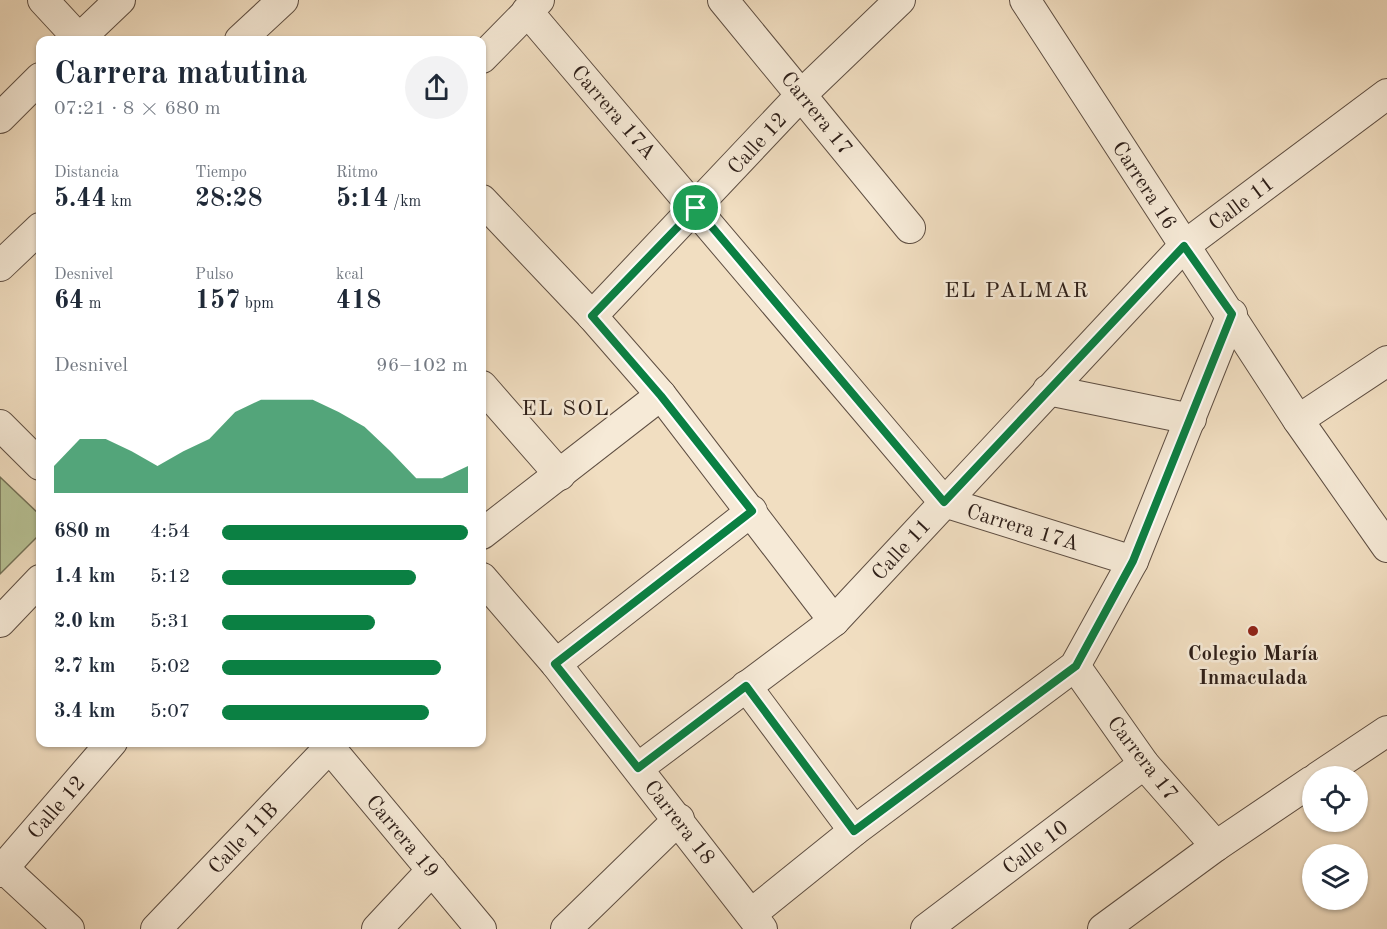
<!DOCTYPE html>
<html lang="es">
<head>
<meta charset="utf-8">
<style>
  body { margin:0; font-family:"Old Standard TT",serif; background:#f2f2f3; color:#1f2937; height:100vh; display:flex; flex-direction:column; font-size:22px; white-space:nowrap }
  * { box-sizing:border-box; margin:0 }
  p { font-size:20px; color:#747a83 }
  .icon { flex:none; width:33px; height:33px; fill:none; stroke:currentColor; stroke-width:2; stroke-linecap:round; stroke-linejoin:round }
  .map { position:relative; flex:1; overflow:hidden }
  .panel { position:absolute; left:36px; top:36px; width:450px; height:711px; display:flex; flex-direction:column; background:#fff; border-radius:12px; box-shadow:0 2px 4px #0004 }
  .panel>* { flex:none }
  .fabs { position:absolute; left:1302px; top:766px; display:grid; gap:12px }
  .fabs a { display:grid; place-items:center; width:66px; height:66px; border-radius:50%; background:#fff; box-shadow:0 2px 4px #0004; font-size:30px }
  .pin { position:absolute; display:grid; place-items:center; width:51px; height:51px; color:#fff; margin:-26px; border:3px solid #fff; border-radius:50%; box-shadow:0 2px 6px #0007 }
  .round { display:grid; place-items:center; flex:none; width:63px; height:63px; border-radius:32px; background:#f2f2f3 }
  .head { display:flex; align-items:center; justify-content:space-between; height:102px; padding:0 18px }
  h1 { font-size:33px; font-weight:700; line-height:45px }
  .figures { display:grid; grid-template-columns:repeat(3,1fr); gap:9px; height:102px; padding:6px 18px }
  .figures div { display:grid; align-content:center }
  .figures b { font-size:26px; font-weight:700 }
  .figures small { font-size:16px; font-weight:400 }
  .figures p { font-size:16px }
  .chart { height:168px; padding:12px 18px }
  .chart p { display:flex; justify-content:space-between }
  .chart svg { width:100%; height:108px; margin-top:6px; fill:#0b8043; opacity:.7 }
  ul { padding:0 18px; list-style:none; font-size:20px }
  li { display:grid; grid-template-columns:96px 72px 1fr; align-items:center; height:45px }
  li i { height:15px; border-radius:8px; background:#0b8043 }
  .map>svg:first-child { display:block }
  .green { fill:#b7c295; stroke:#727056; stroke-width:1.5 }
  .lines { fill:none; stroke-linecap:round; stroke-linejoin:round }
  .street-casing { stroke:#5e4e42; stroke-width:32 }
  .street { stroke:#f6ead7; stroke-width:30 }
  .route-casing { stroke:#fff; stroke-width:12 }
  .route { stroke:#0b8043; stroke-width:8 }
  .poi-dot { fill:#8f2418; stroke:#f6ead7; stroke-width:2 }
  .labels { text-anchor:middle; stroke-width:5; stroke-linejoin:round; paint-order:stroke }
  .street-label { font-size:21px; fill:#2d1e18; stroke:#f6ead7 }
  .poi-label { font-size:21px; font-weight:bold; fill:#2d1e18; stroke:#f6ead7 }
  .neighbourhood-label { font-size:22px; letter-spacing:1.5px; fill:#2d1e18; stroke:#f6ead7 }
</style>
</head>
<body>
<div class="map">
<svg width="1387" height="929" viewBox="0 0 1387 929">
  <rect width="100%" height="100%" fill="#f1dec1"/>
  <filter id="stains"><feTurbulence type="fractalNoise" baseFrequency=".00333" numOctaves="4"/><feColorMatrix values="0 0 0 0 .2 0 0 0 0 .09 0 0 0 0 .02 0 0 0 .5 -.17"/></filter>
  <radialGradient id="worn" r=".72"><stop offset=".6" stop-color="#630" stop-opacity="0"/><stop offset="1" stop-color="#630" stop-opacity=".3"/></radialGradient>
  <!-- green -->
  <path class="green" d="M0,477l40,38v19l-40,40z"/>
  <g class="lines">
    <defs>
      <g id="street">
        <path d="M43,0l37,40"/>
        <path d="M723,0l187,228"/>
        <path d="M1025,0l273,420 89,127"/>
        <path d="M527,11l417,491 189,59"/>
        <path d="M78,40l42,-40"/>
        <path d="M240,40l43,-40"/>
        <path d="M482,58l57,-58"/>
        <path d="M0,118l40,-40"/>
        <path d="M482,200l110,116 69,79 173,226"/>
        <path d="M0,266l40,-38"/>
        <path d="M592,316l210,-222 98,-94"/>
        <path d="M482,386l78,89"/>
        <path d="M1048,390l143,29"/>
        <path d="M1298,420l89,-59"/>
        <path d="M0,425l40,40"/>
        <path d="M482,534l179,-139"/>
        <path d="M482,578l74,86 206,265"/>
        <path d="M0,622l40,-42"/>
        <path d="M556,664l196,-153"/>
        <path d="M1075,666l69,98 72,82"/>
        <path d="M746,686l108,145"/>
        <path d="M325,742l156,187"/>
        <path d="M638,768l196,-147 350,-375 203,-152"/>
        <path d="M1318,777l69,-46"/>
        <path d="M0,865l69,64"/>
        <path d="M0,872l112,-130"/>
        <path d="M751,914l103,-83 221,-165 58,-105 99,-247"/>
        <path d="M156,929l173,-181"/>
        <path d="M377,929l55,-59"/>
        <path d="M566,929l113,-110"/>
        <path d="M926,929l218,-165"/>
        <path d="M1103,929l113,-83 96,-65"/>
      </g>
    </defs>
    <!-- street casing -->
    <use href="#street" class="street-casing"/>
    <!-- street -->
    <use href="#street" class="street"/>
  </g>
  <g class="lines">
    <defs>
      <path id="route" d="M696,208l248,294 240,-256 48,68 -99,247 -57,105 -222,165 -108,-145 -108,82 -83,-104 197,-153 -91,-115 -69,-80z"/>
    </defs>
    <!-- route casing -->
    <use href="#route" class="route-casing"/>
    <!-- route -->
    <use href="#route" class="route"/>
  </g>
  <!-- markers -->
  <circle class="poi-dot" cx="1253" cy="631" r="6"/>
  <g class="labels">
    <!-- street labels -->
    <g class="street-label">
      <text transform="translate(614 112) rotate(49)" y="7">Carrera 17A</text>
      <text transform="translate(817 113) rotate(51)" y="7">Carrera 17</text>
      <text transform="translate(757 143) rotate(-47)" y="7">Calle 12</text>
      <text transform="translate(1145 185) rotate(57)" y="7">Carrera 16</text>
      <text transform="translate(1241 203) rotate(-37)" y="7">Calle 11</text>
      <text transform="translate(1023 527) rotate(17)" y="7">Carrera 17A</text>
      <text transform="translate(901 549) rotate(-47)" y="7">Calle 11</text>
      <text transform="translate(1143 758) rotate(52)" y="7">Carrera 17</text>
      <text transform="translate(56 807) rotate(-49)" y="7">Calle 12</text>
      <text transform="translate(680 822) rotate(52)" y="7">Carrera 18</text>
      <text transform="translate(403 836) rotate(50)" y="7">Carrera 19</text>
      <text transform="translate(243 838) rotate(-46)" y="7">Calle 11B</text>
      <text transform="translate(1035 847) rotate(-37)" y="7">Calle 10</text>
    </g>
    <!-- poi labels -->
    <g class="poi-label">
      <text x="1253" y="660">Colegio María<tspan x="1253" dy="24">Inmaculada</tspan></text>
    </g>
    <!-- neighbourhood labels -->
    <g class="neighbourhood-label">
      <text x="1017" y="297">EL PALMAR</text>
      <text x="566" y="415">EL SOL</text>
    </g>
  </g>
  <rect width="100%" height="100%" filter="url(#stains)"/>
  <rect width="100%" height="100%" fill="url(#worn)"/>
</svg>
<div class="fabs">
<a><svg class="icon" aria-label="locate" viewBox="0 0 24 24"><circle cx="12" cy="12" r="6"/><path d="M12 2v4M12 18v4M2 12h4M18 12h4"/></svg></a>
<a><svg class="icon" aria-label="layers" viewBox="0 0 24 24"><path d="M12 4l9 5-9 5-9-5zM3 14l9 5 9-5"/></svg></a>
</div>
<div class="pin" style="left:696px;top:208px;background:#1e9e55"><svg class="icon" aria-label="arrive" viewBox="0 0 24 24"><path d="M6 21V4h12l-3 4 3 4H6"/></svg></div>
<section class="panel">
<div class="head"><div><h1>Carrera matutina</h1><p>07:21 · 8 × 680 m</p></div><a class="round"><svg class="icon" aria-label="share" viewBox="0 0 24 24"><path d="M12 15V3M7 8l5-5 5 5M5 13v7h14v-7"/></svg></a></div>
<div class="figures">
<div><p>Distancia</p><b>5.44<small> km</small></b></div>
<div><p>Tiempo</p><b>28:28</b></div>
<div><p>Ritmo</p><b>5:14<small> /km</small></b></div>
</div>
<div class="figures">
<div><p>Desnivel</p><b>64<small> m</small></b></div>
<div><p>Pulso</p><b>157<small> bpm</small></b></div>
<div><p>kcal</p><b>418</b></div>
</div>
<div class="chart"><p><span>Desnivel</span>96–102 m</p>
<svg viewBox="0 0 160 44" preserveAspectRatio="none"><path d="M0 44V33L10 22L20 22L30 27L40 33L50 27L60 22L70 11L80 6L90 6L100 6L110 11L120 17L130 27L140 38L150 38L160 33V44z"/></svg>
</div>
<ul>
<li><b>680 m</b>4:54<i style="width:100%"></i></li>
<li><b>1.4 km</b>5:12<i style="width:79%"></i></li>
<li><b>2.0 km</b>5:31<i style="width:62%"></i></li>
<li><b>2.7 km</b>5:02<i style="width:89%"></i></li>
<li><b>3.4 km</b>5:07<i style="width:84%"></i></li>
</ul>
</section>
</div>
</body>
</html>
